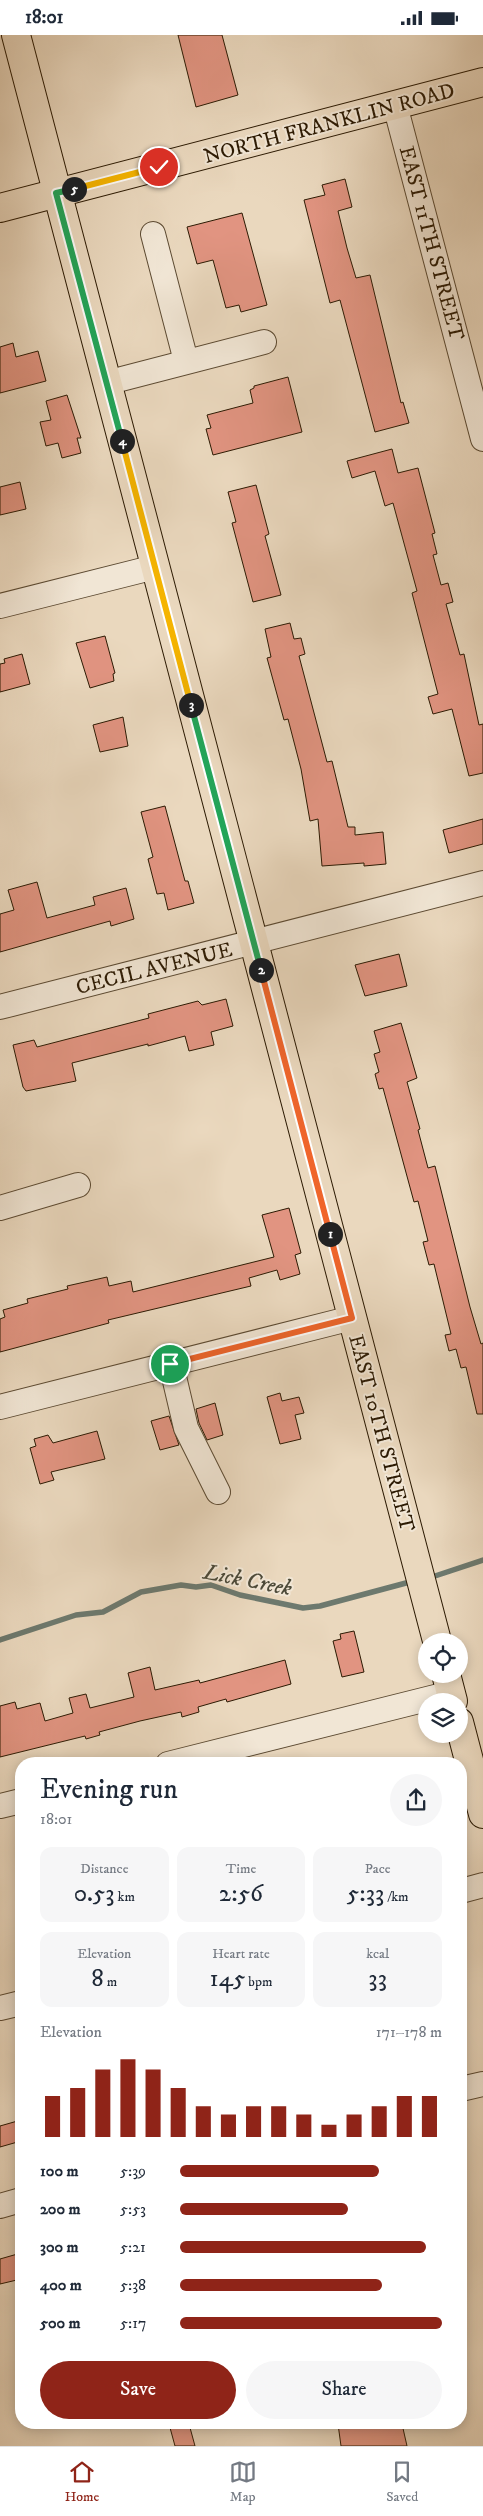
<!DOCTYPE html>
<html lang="en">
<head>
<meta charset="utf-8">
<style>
  body { margin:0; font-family:"IM FELL DW Pica",serif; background:#f6f6f7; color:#1f2937; height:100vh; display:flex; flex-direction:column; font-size:19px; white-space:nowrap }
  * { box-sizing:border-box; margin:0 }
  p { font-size:16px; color:#747a83 }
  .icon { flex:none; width:28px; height:28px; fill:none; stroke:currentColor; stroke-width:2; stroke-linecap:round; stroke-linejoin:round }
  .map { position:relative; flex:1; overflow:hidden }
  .panel { position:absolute; left:15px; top:1722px; width:452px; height:672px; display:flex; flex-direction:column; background:#fff; border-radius:20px; box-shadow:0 2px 12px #0003 }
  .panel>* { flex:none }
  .fabs { position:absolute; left:418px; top:1598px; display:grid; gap:10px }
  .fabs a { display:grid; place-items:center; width:50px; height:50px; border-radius:50%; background:#fff; box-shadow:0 2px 12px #0003; font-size:25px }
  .pin { position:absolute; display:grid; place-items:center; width:42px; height:42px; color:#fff; margin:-21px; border:2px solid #fff; border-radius:50%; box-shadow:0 1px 5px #0007 }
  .km { position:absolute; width:25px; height:25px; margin:-12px; border-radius:50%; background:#222; color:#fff; font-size:14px; line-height:25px; text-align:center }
  .round { display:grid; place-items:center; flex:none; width:52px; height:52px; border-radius:26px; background:#f6f6f7 }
  .headline { display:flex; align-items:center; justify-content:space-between; height:85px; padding:0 25px }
  h1 { font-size:28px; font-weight:600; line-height:38px }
  .stats { display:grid; grid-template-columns:repeat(3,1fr); gap:8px; height:85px; padding:5px 25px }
  .stats div { display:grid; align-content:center; border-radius:12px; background:#f6f6f7; text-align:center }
  .stats b { font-size:25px; font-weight:600 }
  .stats small { font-size:14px; font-weight:400 }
  .stats p { font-size:14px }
  .chart { height:140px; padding:10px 25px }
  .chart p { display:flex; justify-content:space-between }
  .chart svg { width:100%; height:90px; margin-top:5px; stroke:#8f2418; stroke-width:6 }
  .cta { display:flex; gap:10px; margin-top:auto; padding:10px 25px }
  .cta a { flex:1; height:58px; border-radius:30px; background:#8f2418; color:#fff; font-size:20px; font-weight:600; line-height:58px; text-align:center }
  .cta a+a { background:#f6f6f7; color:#1f2937 }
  ul { padding:0 25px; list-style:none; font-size:16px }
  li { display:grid; grid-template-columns:80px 60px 1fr; align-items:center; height:38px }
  li i { height:12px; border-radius:6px; background:#8f2418 }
  .status { display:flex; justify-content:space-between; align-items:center; height:35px; padding:0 25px; background:#fff; direction:ltr }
  .status svg { height:14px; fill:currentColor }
  .tab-bar { display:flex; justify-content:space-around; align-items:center; height:70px; border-top:1px solid #e0e1e3; background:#fff; font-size:14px; color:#747a83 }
  .tab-bar a { display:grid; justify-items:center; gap:2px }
  .tab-bar .selected { color:#8f2418 }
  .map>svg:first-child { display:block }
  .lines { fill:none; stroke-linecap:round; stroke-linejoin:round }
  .stream { stroke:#6d796e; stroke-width:5.5 }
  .building { fill:#e19481; stroke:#2c1a03 }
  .minor-casing { stroke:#5c4a32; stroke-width:26 }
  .major-casing { stroke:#2c1a03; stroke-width:30 }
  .minor { stroke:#f1e6d5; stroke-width:24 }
  .major { stroke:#ead8be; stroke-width:28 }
  .split-1-casing { stroke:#fff; stroke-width:10 }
  .split-2-casing { stroke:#fff; stroke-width:10 }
  .split-3-casing { stroke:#fff; stroke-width:10 }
  .split-4-casing { stroke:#fff; stroke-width:10 }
  .split-5-casing { stroke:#fff; stroke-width:10 }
  .split-6-casing { stroke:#fff; stroke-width:10 }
  .split-1 { stroke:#f0652b; stroke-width:6 }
  .split-2 { stroke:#f0652b; stroke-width:6 }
  .split-3 { stroke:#22a559; stroke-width:6 }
  .split-4 { stroke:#f5b400; stroke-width:6 }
  .split-5 { stroke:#22a559; stroke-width:6 }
  .split-6 { stroke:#f5b400; stroke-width:6 }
  .labels { text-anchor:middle; stroke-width:4; stroke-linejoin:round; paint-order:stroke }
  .street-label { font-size:21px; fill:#2c1a03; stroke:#f1e6d5 }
  .water-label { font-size:22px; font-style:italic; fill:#4c4a39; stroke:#f1e6d5 }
</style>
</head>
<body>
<div class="status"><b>18:01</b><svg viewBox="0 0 49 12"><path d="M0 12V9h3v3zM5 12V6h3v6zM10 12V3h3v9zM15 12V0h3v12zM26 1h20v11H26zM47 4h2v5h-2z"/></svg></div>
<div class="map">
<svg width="483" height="2411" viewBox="0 0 483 2411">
  <rect width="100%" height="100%" fill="#ead8be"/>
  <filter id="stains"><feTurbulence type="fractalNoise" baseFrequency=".004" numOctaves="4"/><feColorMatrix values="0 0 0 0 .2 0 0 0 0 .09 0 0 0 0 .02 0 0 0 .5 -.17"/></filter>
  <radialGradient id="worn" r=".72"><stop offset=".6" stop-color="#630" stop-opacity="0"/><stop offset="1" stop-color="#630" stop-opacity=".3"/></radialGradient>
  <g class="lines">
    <!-- stream -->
    <g class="stream">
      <path d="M435,1541l48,-16"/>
      <path d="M0,1605l76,-25 27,-3 38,-20 40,-7 15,2 15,-2 29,10 63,13 17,-2 86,-23"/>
    </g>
  </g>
  <!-- building -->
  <g class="building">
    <path d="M178,0h44l16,60 -42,12z"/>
    <path d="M345,144l7,28 -14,4 9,37 9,30 14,-3 31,128 2,-1 6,21 -34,9 -35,-132 -10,3 -26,-103 21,-5 -3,-10z"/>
    <path d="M242,178l25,92 -26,7 -2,-7 -13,3 -13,-48 -16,4 -10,-37z"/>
    <path d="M13,308l3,14 22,-6 8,30 -46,12v-46z"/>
    <path d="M288,342l14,55 -89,23 -7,-26 5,-1 -4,-13 46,-12 -3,-13 4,-2v-2z"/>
    <path d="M67,360l14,43h-4l4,15 -19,5 -4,-15 -12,3 -6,-24 11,-2 -5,-19z"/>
    <path d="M392,414l6,24 20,-5 17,65 -3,1 5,20 -4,1 8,30 7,-2 5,19 -7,2 14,51 4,-1 15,71 4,-1v49l-14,3 -17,-67 -19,5 -5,-17 10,-3 -26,-101 5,-2 -24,-88 -8,3 -10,-35 -23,7 -5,-17z"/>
    <path d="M20,447l6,27 -26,6v-28z"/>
    <path d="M256,450l13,49 -4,2 16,59 -28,7 -21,-79 4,-1 -8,-30z"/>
    <path d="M290,588l4,16 7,-1 4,16 -6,2 28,106 5,-1 16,66h7v8l28,-3 3,32 -22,2v-3l-42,3 -4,-47 -8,2 -9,-52 -13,-50 -4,1 -17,-62 4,-1 -6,-28z"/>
    <path d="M105,601l10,37 -2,1 1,7 -24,7 -14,-45z"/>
    <path d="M22,619l8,30 -30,8v-28l5,-1 -1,-4z"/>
    <path d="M123,682l5,29 -28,6 -7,-27z"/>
    <path d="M165,771l20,75h3l6,22 -26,7 -4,-17 -7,1 -9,-35 5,-2 -12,-45z"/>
    <path d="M483,784v25l-34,9 -6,-23z"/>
    <path d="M37,847l10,36 48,-13 -2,-8 33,-9 8,31 -23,7 -1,-5 -110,31v-38l14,-4 -6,-20z"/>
    <path d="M399,919l8,32 -42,10 -10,-31z"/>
    <path d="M226,964l7,27 -22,6 3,13 -25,6 -4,-15 -37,10v-2l-76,19 4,18 -50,10 -3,-4 -10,-42 21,-5 3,7 112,-29 -1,-4 50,-13 4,4z"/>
    <path d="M401,988l16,55 -10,4 13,47 -2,1 10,38 7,-2 35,141 11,37 2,-1v71h-6l-11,-47 -5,1 -5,-19 -7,2 -4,-16 6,-1 -17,-70 -5,1 -6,-23 5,-1 -10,-40 -4,1 -31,-114 -4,1 -4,-15 4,-2 -5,-18 6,-2 -6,-21z"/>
    <path d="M289,1173l12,45 -6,2 5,19 -20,6 -3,-10 -28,8 2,8 -143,34 1,3 -109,29v-33l5,-2 -2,-7 25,-7 -1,-4 41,-10 -1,-3 40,-9 2,9 22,-5 2,11 141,-35 -12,-42z"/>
    <path d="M280,1358l2,8 17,-4 5,16 -9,2 6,24 -21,5 -13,-47z"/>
    <path d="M215,1368l8,32 -16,5 -8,-17 -3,-14z"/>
    <path d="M169,1381l10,29 -19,5 -9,-29z"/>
    <path d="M97,1396l8,28 -54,13 3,8 -14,4 -10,-36 6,-2 -2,-7 14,-4 5,8z"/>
    <path d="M354,1596l10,41 -22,5 -9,-36 8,-2 -1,-5z"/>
    <path d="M285,1625l6,24 -64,18 -1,-3 -28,8 1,5 -17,5 -1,-5 -41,9 -41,11 1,3 -14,4 -1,-3 -85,21v-51l15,-4 2,7 23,-6 5,18 28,-8 -4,-15 17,-4 4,14 44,-11 -6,-24 22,-6 5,23 44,-10 1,3z"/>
    <path d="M21,2085v21l-21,6v-21z"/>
    <path d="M21,2218v26l-21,5v-25z"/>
    <path d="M169,2389h20l6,22h-20z"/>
    <path d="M338,2389h64l5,22h-66z"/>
  </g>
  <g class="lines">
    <defs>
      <g id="minor">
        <path d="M395,70l88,334"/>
        <path d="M153,199l33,127"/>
        <path d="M106,348l158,-41"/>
        <path d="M0,571l155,-39"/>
        <path d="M0,972l483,-124"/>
        <path d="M0,1173l78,-23"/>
        <path d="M171,1329l15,64 32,64"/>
        <path d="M0,1372l352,-89"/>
        <path d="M168,1729l283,-71"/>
        <path d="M0,1771l21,-5"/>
        <path d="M461,1856l22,-6"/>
        <path d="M0,1973l21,-5"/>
        <path d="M461,2054l22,-5"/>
        <path d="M0,2171l21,-6"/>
      </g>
      <g id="major">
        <path d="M16,0l421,1606"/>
        <path d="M0,173l483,-126"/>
        <path d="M446,1639l7,27"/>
        <path d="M459,1687l24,92"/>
      </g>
    </defs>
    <!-- minor casing -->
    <use href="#minor" class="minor-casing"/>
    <!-- major casing -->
    <use href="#major" class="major-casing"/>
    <!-- minor -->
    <use href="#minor" class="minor"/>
    <!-- major -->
    <use href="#major" class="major"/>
  </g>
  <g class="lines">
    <defs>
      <path id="split-1" d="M170,1329l182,-46 -22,-84"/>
      <path id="split-2" d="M261,935l69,264"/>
      <path id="split-3" d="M191,670l70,265"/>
      <path id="split-4" d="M122,406l69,264"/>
      <path id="split-5" d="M74,154l-18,4 66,248"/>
      <path id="split-6" d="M74,154l85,-22"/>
    </defs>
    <!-- split-1 casing -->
    <use href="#split-1" class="split-1-casing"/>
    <!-- split-2 casing -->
    <use href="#split-2" class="split-2-casing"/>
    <!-- split-3 casing -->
    <use href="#split-3" class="split-3-casing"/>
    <!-- split-4 casing -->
    <use href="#split-4" class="split-4-casing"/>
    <!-- split-5 casing -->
    <use href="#split-5" class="split-5-casing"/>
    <!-- split-6 casing -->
    <use href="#split-6" class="split-6-casing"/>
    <!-- split-1 -->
    <use href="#split-1" class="split-1"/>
    <!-- split-2 -->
    <use href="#split-2" class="split-2"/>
    <!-- split-3 -->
    <use href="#split-3" class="split-3"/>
    <!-- split-4 -->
    <use href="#split-4" class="split-4"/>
    <!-- split-5 -->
    <use href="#split-5" class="split-5"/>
    <!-- split-6 -->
    <use href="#split-6" class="split-6"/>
  </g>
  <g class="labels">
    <!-- street labels -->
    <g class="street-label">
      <text transform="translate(329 88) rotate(-15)" y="7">NORTH FRANKLIN ROAD</text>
      <text transform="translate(432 208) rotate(75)" y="7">EAST 11TH STREET</text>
      <text transform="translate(154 933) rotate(-14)" y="7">CECIL AVENUE</text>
      <text transform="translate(382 1398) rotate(75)" y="7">EAST 10TH STREET</text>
    </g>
    <!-- water labels -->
    <g class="water-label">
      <text transform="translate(248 1544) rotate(11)" y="8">Lick Creek</text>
    </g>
  </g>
  <rect width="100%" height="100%" filter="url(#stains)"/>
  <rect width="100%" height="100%" fill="url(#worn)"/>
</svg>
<div class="fabs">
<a><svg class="icon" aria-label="locate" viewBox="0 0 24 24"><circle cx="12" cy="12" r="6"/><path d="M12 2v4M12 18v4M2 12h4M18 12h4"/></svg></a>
<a><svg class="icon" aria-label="layers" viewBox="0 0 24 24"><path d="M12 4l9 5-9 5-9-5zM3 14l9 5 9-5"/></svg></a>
</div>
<div class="pin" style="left:170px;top:1329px;background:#1e9e55"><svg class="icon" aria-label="arrive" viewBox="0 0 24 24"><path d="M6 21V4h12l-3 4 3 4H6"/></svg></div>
<div class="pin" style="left:159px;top:132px;background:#d93025"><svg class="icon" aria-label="check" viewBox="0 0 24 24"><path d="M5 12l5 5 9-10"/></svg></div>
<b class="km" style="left:330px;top:1199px">1</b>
<b class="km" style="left:261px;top:935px">2</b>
<b class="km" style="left:191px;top:670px">3</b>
<b class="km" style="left:122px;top:406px">4</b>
<b class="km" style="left:74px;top:154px">5</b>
<section class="panel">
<div class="headline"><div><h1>Evening run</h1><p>18:01</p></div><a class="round"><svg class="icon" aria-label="share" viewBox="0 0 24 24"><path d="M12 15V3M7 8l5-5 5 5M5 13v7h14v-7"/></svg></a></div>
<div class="stats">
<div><p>Distance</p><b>0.53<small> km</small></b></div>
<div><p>Time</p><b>2:56</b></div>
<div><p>Pace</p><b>5:33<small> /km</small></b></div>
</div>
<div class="stats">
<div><p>Elevation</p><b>8<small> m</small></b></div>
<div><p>Heart rate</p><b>145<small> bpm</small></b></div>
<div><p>kcal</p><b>33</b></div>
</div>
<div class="chart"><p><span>Elevation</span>171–178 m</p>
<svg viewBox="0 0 160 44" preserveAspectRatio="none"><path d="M5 44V24M15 44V20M25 44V11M35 44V6M45 44V11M55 44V20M65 44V29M75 44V33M85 44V29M95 44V29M105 44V33M115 44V38M125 44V33M135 44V29M145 44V24M155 44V24"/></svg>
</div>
<ul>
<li><b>100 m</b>5:39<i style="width:76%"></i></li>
<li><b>200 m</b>5:53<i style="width:64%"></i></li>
<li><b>300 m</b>5:21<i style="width:94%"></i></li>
<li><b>400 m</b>5:38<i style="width:77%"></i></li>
<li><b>500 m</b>5:17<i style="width:100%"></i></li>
</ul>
<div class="cta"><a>Save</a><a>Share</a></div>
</section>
</div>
<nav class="tab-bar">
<a class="selected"><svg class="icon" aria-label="home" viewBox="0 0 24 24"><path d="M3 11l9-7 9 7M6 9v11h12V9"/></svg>Home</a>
<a><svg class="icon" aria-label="map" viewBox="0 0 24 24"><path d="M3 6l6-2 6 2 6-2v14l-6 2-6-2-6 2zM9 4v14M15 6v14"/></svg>Map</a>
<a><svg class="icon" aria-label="saved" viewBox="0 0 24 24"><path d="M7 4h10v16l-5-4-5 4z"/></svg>Saved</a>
</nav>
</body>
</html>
